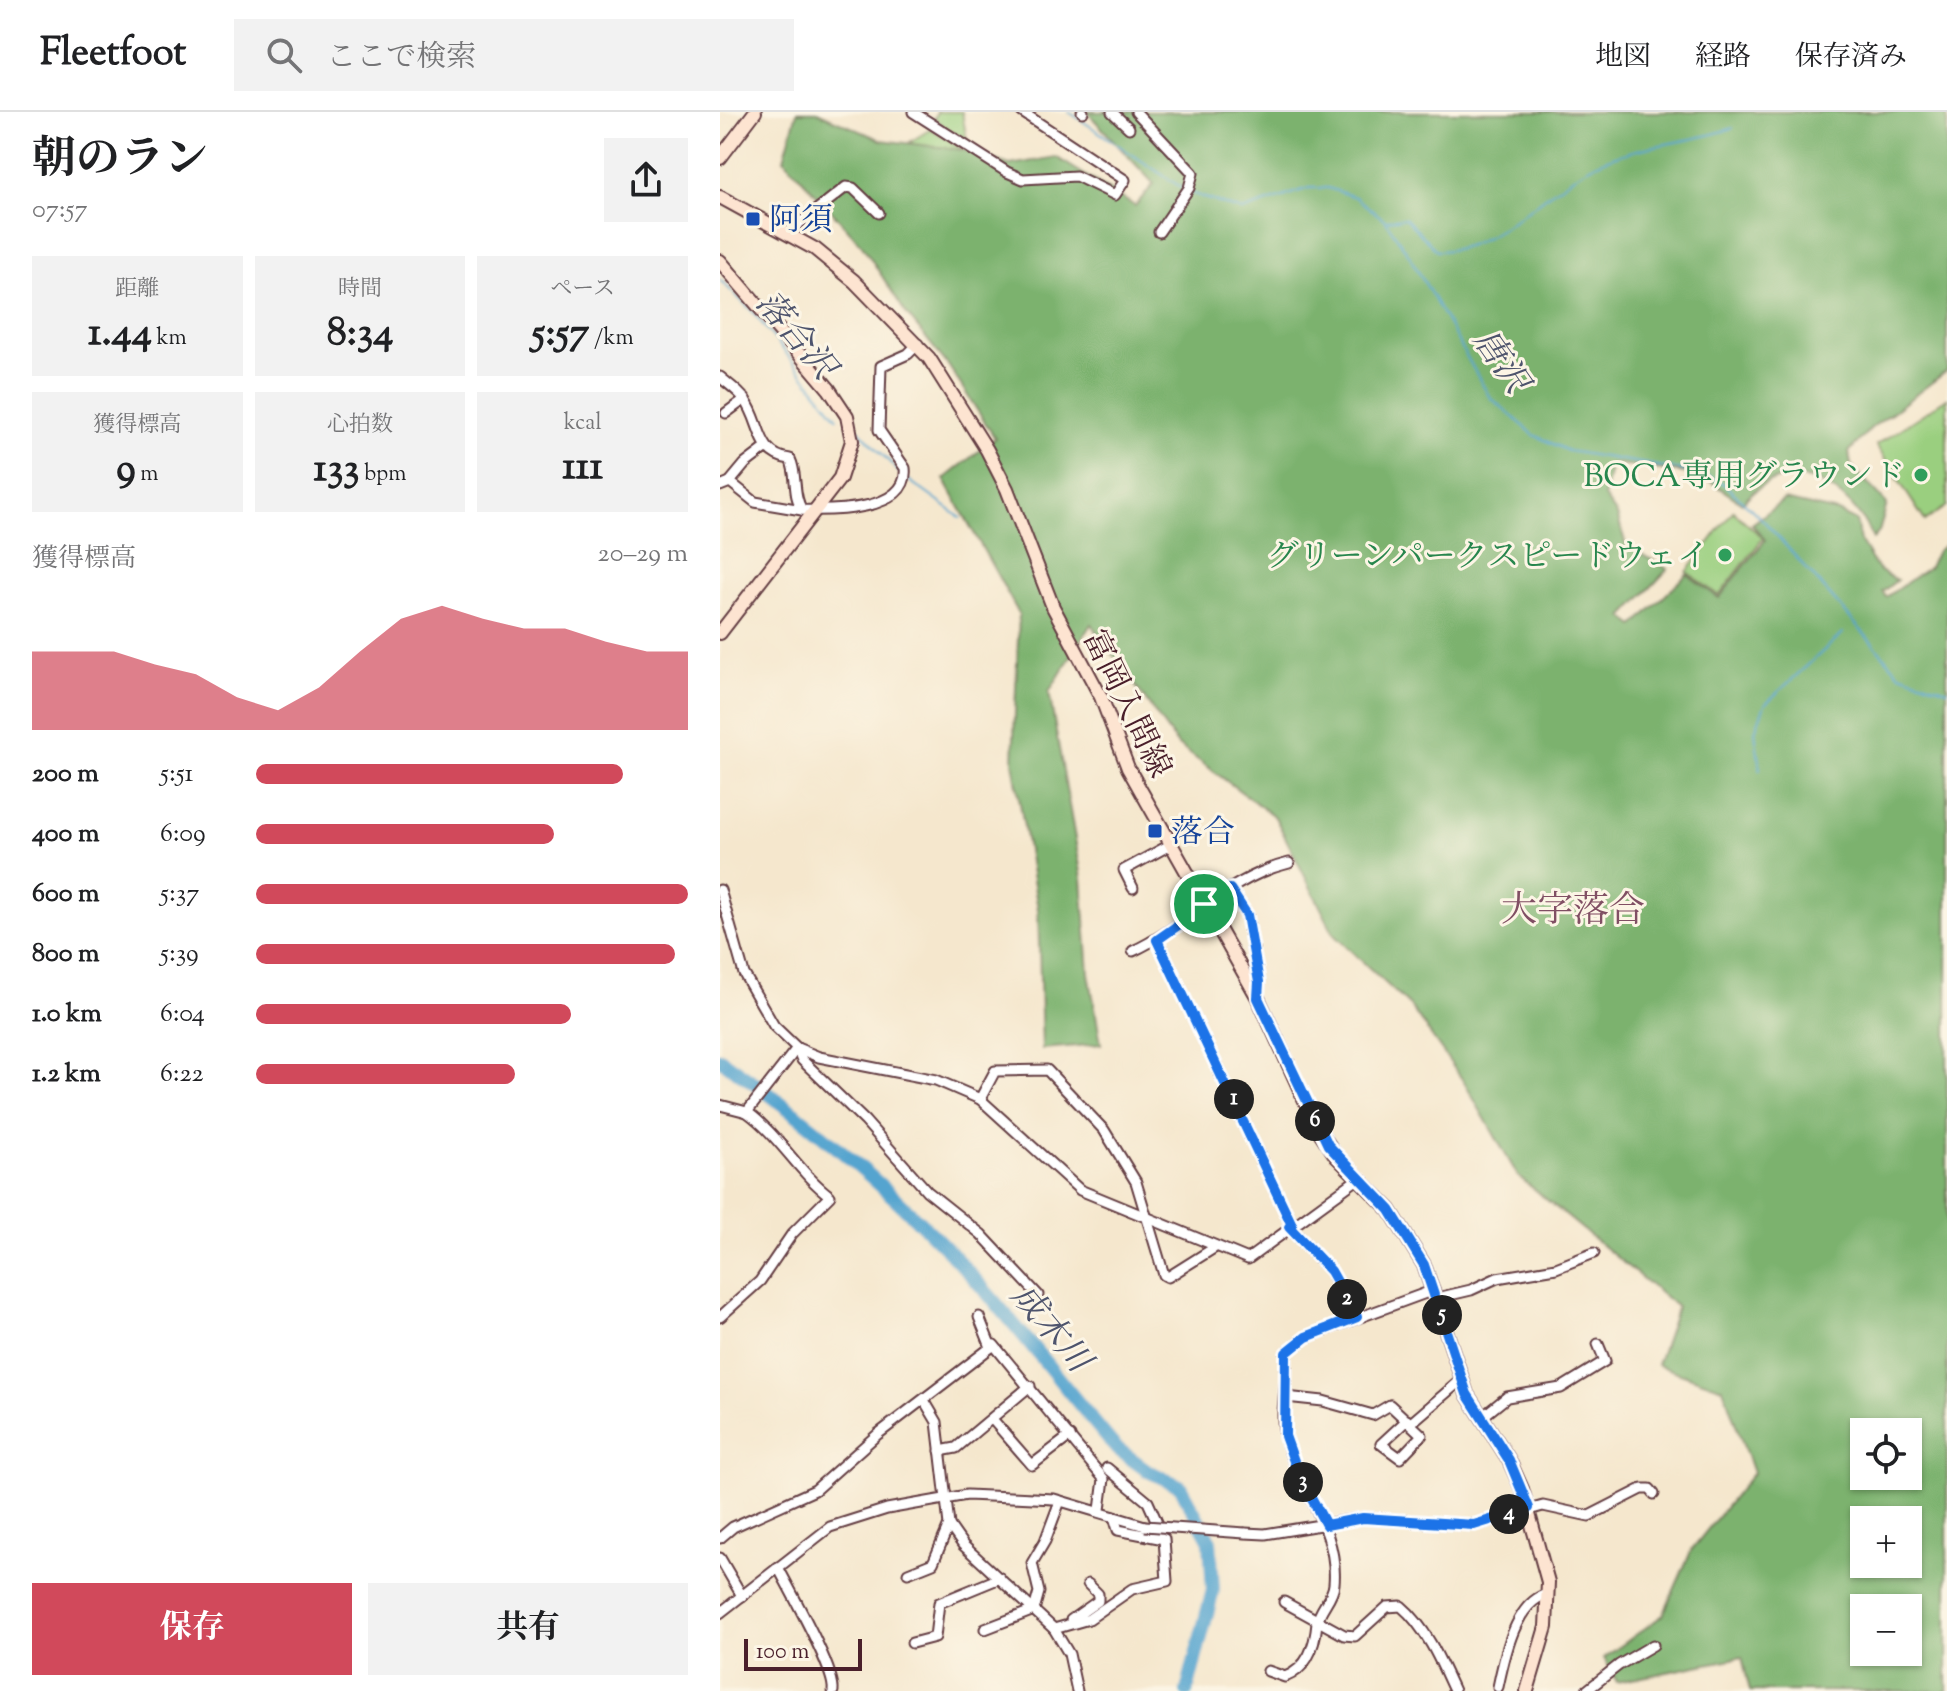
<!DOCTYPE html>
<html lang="ja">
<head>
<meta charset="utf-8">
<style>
  body { margin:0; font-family:"Sorts Mill Goudy","Noto Serif JP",serif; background:#f2f2f2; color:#202124; height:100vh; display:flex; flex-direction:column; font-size:30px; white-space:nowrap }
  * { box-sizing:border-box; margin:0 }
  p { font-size:26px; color:#757577 }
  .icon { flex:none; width:44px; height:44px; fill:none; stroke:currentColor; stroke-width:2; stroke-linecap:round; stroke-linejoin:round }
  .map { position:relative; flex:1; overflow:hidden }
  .details { display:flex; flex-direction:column; background:#fff; width:720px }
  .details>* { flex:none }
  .buttons { position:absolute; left:1130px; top:1306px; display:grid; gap:16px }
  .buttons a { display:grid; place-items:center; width:72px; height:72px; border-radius:0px; background:#fff; box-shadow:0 2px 6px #0004; font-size:40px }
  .scale { position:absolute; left:24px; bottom:20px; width:118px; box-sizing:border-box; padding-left:8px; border:4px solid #4a1f2b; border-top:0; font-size:22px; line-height:28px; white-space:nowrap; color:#4a1f2b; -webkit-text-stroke:6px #fcf5e5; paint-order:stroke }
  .pin { position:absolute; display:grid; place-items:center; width:68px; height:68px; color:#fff; margin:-34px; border:4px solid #fff; border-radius:50%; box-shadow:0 2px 8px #0007 }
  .km { position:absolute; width:40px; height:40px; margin:-20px; border-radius:50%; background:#222; color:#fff; font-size:22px; line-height:40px; text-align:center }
  .round { display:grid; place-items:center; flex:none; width:84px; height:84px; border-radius:0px; background:#f2f2f2 }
  .summary { display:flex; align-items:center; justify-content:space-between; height:136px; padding:0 32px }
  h1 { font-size:44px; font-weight:700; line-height:60px }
  .stats { display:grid; grid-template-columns:repeat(3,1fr); gap:12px; height:136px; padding:8px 32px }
  .stats div { display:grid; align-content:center; border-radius:0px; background:#f2f2f2; text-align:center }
  .stats b { font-size:40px; font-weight:700 }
  .stats small { font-size:22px; font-weight:400 }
  .stats p { font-size:22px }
  .chart { height:224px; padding:16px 32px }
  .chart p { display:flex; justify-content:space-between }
  .chart svg { width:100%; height:144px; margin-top:8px; fill:#d1495b; opacity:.7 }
  .cta { display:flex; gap:16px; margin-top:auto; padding:16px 32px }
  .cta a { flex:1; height:92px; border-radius:0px; background:#d1495b; color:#fff; font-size:32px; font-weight:700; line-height:92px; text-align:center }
  .cta a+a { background:#f2f2f2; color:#202124 }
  ul { padding:0 32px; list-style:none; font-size:26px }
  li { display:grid; grid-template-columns:128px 96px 1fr; align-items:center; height:60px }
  li i { height:20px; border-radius:10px; background:#d1495b }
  header { display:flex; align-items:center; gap:48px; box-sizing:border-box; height:112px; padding:0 40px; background:#fff; border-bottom:2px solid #e0e0e0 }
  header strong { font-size:38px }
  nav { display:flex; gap:44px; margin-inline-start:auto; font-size:28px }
  .search { width:560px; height:72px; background:#f2f2f2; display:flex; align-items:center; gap:20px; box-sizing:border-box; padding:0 28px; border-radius:0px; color:#757577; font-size:30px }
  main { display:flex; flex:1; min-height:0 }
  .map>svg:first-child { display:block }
  .green { fill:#9acf7f; stroke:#727755; stroke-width:2 }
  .forest { fill:#7bb26e; stroke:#62684c; stroke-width:2; fill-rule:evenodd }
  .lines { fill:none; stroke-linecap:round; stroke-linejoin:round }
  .stream { stroke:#55a4cf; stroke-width:2 }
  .river { stroke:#55a4cf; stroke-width:14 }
  .street-casing { stroke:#643d43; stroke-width:13 }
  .secondary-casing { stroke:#643d43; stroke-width:16 }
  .street { stroke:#fff; stroke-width:9 }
  .secondary { stroke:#fde4d1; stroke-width:12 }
  .street-bridge-casing { stroke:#643d43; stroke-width:13; stroke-linecap:butt }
  .street-bridge { stroke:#fff; stroke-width:9 }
  .route-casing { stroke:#fff; stroke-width:16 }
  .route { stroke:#1a73e8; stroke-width:10 }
  .transit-dot { fill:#1a4fb4; stroke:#fcf5e5; stroke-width:3 }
  .leisure-dot { fill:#2e9e5b; stroke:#fcf5e5; stroke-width:3 }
  .labels { text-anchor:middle; stroke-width:6; stroke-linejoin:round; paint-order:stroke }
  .transit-label { font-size:32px; fill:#164399; stroke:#fcf5e5; text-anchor:start }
  .leisure-label { font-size:32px; fill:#27864d; stroke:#fcf5e5; text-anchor:end }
  .street-label { font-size:32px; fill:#4a1f2b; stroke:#fcf5e5 }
  .water-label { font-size:34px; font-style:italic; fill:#4e546d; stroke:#fcf5e5 }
  .quarter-label { font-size:36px; fill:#814f64; stroke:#fcf5e5 }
</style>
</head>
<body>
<header>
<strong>Fleetfoot</strong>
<div class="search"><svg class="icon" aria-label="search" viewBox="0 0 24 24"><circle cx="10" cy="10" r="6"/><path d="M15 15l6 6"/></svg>ここで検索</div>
<nav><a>地図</a><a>経路</a><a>保存済み</a></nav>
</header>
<main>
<section class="details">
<div class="summary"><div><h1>朝のラン</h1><p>07:57</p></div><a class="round"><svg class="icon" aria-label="share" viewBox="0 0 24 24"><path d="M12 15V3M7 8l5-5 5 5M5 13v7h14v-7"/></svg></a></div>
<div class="stats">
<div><p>距離</p><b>1.44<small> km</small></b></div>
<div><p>時間</p><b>8:34</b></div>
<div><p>ペース</p><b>5:57<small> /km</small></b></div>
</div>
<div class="stats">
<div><p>獲得標高</p><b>9<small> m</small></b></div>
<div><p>心拍数</p><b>133<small> bpm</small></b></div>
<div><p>kcal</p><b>111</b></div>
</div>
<div class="chart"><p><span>獲得標高</span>20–29 m</p>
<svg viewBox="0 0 160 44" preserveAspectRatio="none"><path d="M0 44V20L10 20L20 20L30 24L40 27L50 34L60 38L70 31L80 20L90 10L100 6L110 10L120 13L130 13L140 17L150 20L160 20V44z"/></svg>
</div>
<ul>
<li><b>200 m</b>5:51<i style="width:85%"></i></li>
<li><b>400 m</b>6:09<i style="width:69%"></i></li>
<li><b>600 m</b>5:37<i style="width:100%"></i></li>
<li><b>800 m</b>5:39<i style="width:97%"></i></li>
<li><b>1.0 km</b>6:04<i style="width:73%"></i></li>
<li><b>1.2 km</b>6:22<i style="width:60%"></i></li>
</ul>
<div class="cta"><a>保存</a><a>共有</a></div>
</section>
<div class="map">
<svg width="1227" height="1579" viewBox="0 0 1227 1579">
  <rect width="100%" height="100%" fill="#fcf5e5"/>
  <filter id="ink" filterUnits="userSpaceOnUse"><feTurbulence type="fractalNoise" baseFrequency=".0125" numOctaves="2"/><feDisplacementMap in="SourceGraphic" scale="16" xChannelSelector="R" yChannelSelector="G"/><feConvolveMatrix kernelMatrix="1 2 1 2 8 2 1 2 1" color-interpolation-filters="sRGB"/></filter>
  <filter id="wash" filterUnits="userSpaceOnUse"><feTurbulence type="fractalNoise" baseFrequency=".006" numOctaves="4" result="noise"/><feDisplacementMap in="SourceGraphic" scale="32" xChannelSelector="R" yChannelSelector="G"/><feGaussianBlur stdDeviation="1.8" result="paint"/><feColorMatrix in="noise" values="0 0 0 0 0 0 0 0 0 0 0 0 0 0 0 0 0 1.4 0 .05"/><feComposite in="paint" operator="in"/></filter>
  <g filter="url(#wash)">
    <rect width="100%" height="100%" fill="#f5e7cd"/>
    <!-- green -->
    <g class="green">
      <path d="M217,0h25l5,29 -33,-22z"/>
      <path d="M211,17l33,21 -47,-4 -7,-4z"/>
      <path d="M1227,286v108l-22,15 -49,-76z"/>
      <path d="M1013,399l30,27 -44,58 -32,-24z"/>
    </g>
    <!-- forest -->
    <path class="forest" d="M77,0h20l64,28 83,10 46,15 46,-8 79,49 19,-22 -67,-72h860v259l-77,58 -21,23 2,13 36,39 -8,28 -6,7c-23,-54 -86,-89 -131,-36l-42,-28 -89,-12 -7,34 13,18 9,30 42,24 -45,48 11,9 53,-52 32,24 46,-58 -13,-16 32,-24 54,12 18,9 4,20 18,29 19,10 -15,12 4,5 43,-30 8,-16 10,-7v1147h-197l-8,-34 -125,25 -13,-24 59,-43 29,-66 61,-76 -30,-85 -66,-23 20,-58 -159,-131 -54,-94 -54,-76 -75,-70 -60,-119 -97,-72 -87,-121 -42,68 33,186 7,95 12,71 -59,5 -4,-140 -25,-147 6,-148 -75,-135 51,-41 -47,-73 -43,-53 -43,-67 -78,-86zM1144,1320h44v44h-44zM1144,1408h44v44h-44zM1144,1496h44v44h-44z"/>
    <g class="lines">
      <!-- stream -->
      <g class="stream">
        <path d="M349,0l116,78"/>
        <path d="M471,81l51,18 67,-23h19l27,9 30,23 24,35 80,141 45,39 34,16 132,22 24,11 39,36 137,154 47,16"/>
        <path d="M667,108l18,-2 32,33c55,0 103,-56 149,-82 44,-25 99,-24 147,-41"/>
        <path d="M0,168l33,32 85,106"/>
        <path d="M138,317l44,46"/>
        <path d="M187,367l54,39"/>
        <path d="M1040,658l-5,-39 10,-27 78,-71"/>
      </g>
      <!-- river -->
      <path class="river" d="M0,947c81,55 156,118 225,188 60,62 114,134 170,200l33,24 32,15 30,55 3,49 -26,101"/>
    </g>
  </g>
  <g filter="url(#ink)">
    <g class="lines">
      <defs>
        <g id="street">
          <path d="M193,0l94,60 16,7 53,-3 39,19 10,-15 -103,-68"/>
          <path d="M362,0h1"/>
          <path d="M392,0l17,16"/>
          <path d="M416,0l57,61 -4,15 -30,44"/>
          <path d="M67,121l59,-46 7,1 26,25"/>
          <path d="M0,265c8,7 19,14 25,23 17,22 11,55 45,59 8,16 2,35 12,51 28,1 108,2 103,-42l-26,-38 2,-64 27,-12 10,-10"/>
          <path d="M6,301l19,-14"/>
          <path d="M10,370l15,-18 21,-16"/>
          <path d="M0,374l10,-4 25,20 47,8"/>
          <path d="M413,776l-9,-18 46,-25"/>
          <path d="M510,777l17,26 12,67 -1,16"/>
          <path d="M0,778l24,84 30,52 23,22 22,9 117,23 44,19 100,91 168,69 111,-81"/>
          <path d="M437,828l135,285"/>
          <path d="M413,839c54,-25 96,-74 156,-88"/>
          <path d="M77,936l5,12 63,61 62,70 54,43 57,61"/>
          <path d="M260,987l15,-28 52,-1 57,60 32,52 28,93 4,2 46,-29"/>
          <path d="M0,993l27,7 50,-64"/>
          <path d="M569,1115l42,44 26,46"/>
          <path d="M717,1186l34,-8 26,-12 59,-10 38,-15"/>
          <path d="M0,1205l40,-36 32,-47 38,-38c-32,-24 -51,-61 -83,-84"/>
          <path d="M259,1205l12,30"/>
          <path d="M566,1285l37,4 50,14 17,-10 32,30 -22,23 -19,-14 26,-24"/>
          <path d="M204,1288l13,22 12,103 14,20 91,84 15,25 8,37"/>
          <path d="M761,1306l26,-21 54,-9 44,-27 -7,-17"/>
          <path d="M272,1307l40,46 38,-29"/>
          <path d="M691,1311l50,-43"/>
          <path d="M220,1339l16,-3 74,-62"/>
          <path d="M387,1356l41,34 13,29"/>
          <path d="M525,1421l20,1 98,-16 111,7 69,-19 46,10 53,-27h8l4,5"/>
          <path d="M0,1426l13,-11 82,-37 63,-56 116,-89 110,134 -4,31"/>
          <path d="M0,1446l22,38"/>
          <path d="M58,1455c11,22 58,104 55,124"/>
          <path d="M188,1461l25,-10 16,-38"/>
          <path d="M564,1490l60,33 11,1 32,-29 14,-1c25,21 40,56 53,85"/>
          <path d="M0,1501l110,-86 57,-18 80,-14 87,4 91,27"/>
          <path d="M351,1508l27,-19v-7l-10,-10"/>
          <path d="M265,1517l49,-19 5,-18 -7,-29 13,-22 15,-40"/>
          <path d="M334,1517l35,-10 43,-30 35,-8 -3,-42 -46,-9 -4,-13"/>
          <path d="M192,1531l23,-6 4,-34 61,-25"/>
          <path d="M548,1559l17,6c23,-9 30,-31 32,-54 2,-14 16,-25 17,-39 5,-56 -35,-94 -48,-145 -8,-27 3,-58 0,-86l20,-16 128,-47"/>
          <path d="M778,1575c6,-28 17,-86 50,-93"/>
          <path d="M866,1579l33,-26 34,-20"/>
        </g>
        <g id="secondary">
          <path d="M0,46l35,-46"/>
          <path d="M0,85l95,52 39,32 75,77 58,92 20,39 46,118 48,90 27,71 130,230 60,131 18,27 54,54 34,55 43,129 42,66 13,29 26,93 -2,45 -19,64"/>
          <path d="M0,149l109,128 18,27 5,25 -12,37 -120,155"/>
        </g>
      </defs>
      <!-- street casing -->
      <use href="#street" class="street-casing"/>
      <!-- secondary casing -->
      <use href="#secondary" class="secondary-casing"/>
      <!-- street -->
      <use href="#street" class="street"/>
      <!-- secondary -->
      <use href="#secondary" class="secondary"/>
      <defs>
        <path id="street-bridge" d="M425,1414l100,7"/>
      </defs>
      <!-- street-bridge casing -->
      <use href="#street-bridge" class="street-bridge-casing"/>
      <!-- street-bridge -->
      <use href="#street-bridge" class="street-bridge"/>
    </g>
  </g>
  <g class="lines" filter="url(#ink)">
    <defs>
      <path id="route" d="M510,777l17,26 12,67 -1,16 70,147 62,65 34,55 43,129 42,66 20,48 -55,17 -111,-7 -37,7 -27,-50 -14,-39 1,-83 20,-16 51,-20 -26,-46 -42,-44 3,-2 -135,-285z"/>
    </defs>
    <!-- route casing -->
    <use href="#route" class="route-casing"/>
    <!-- route -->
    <use href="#route" class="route"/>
  </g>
  <!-- markers -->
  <g class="transit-dot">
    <rect x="25" y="99" width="16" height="16" rx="4"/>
    <rect x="427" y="711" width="16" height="16" rx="4"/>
  </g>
  <g class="leisure-dot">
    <circle cx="1201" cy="363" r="8"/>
    <circle cx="1005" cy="443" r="8"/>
  </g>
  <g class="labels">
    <!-- transit labels -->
    <g class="transit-label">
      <text x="49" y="118">阿須</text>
      <text x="451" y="730">落合</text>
    </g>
    <!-- leisure labels -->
    <g class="leisure-label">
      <text x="1185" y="374">BOCA専用グラウンド</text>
      <text x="989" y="454">グリーンパークスピードウェイ</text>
    </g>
    <!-- street labels -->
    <g class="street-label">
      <text transform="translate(408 591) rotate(64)" y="11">富岡入間線</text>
    </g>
    <!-- water labels -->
    <g class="water-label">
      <text transform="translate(77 222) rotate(50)" y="12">落合沢</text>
      <text transform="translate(782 248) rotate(55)" y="12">唐沢</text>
      <text transform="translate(332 1215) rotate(50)" y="12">成木川</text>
    </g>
    <!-- quarter labels -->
    <g class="quarter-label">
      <text x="853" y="809">大字落合</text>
    </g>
  </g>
</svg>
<div class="buttons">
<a><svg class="icon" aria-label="locate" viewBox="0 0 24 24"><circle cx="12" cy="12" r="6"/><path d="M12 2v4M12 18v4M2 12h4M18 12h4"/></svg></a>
<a>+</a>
<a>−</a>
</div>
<div class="scale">100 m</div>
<div class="pin" style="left:484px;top:792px;background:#1e9e55"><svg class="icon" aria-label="arrive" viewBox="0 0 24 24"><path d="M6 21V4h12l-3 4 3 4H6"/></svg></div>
<b class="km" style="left:514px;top:987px">1</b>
<b class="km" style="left:627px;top:1187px">2</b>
<b class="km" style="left:583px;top:1370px">3</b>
<b class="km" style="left:789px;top:1402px">4</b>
<b class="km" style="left:722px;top:1203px">5</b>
<b class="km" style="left:595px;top:1009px">6</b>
</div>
</main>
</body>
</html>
